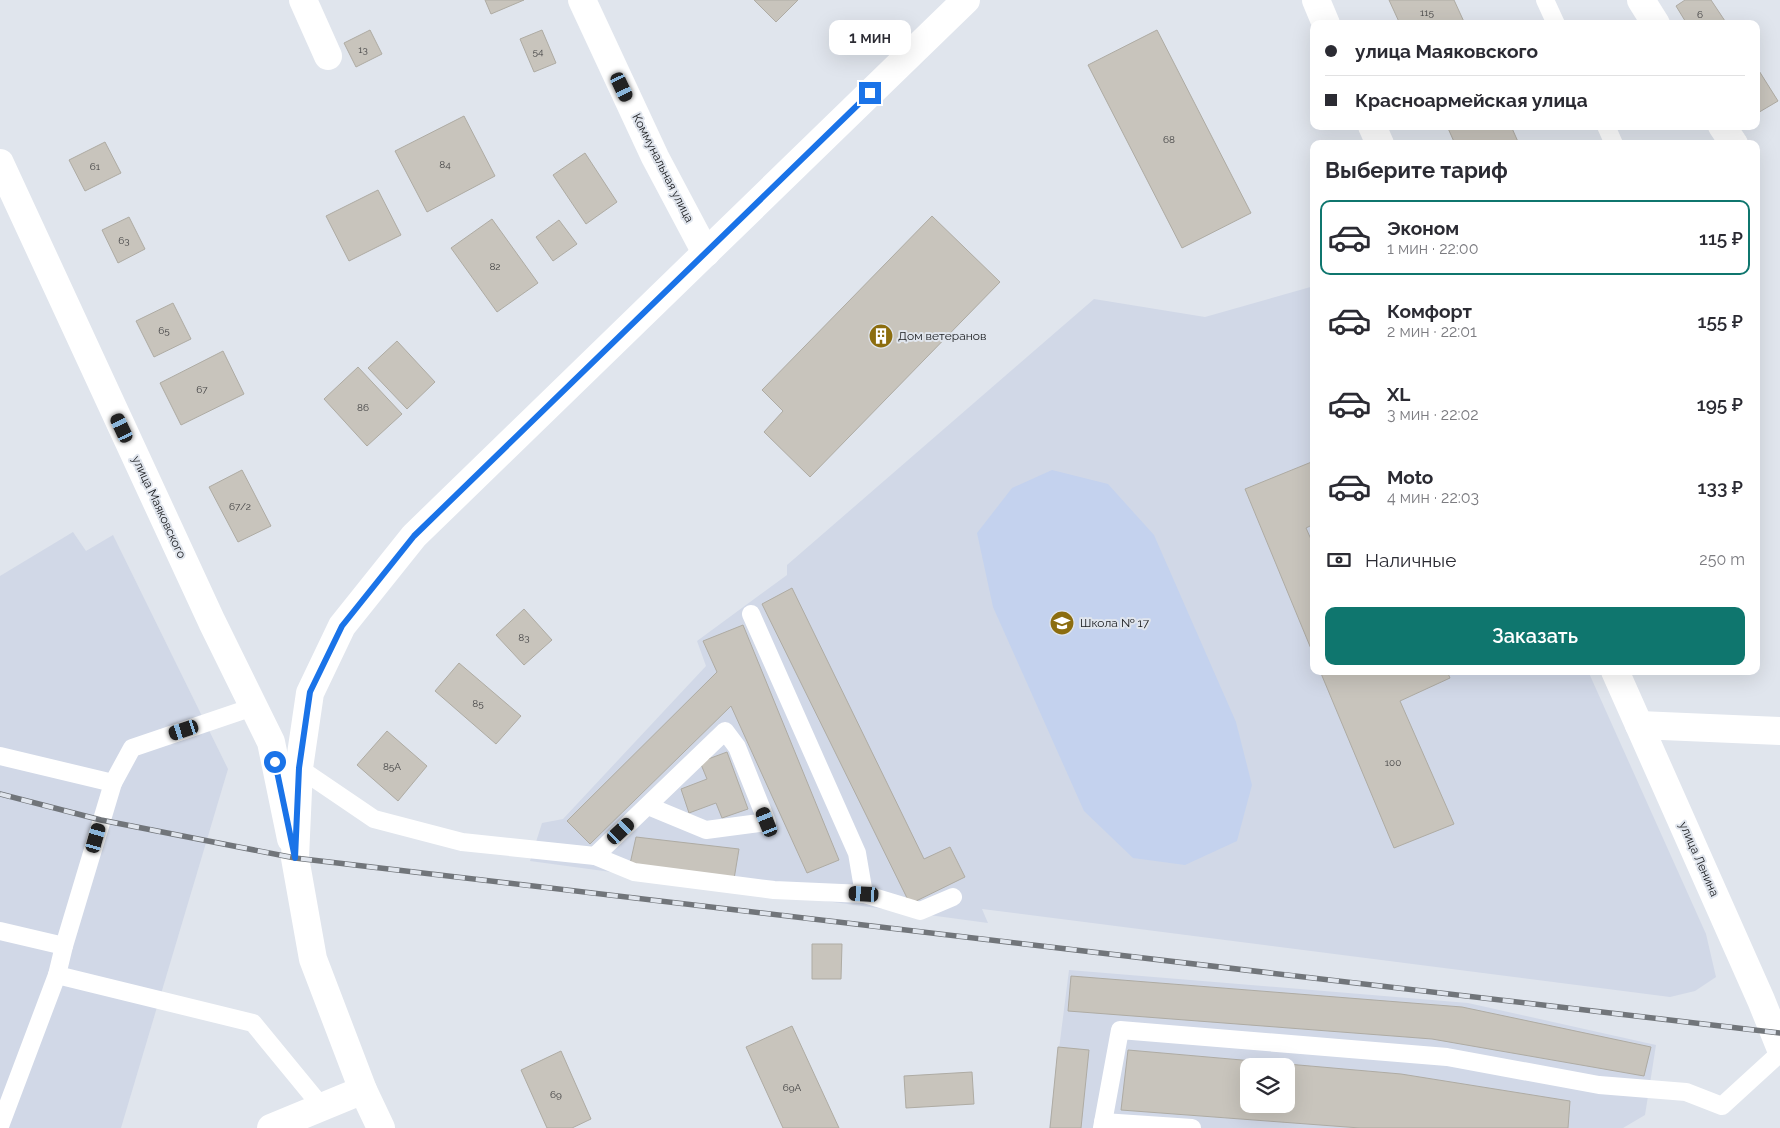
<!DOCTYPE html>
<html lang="ru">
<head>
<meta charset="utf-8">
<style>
	:root { --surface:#fff; --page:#f7f7f7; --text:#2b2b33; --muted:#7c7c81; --line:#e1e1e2; --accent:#0f766e }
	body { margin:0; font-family:Raleway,sans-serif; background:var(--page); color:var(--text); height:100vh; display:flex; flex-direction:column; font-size:19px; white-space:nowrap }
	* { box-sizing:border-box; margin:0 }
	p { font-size:16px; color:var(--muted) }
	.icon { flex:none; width:28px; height:28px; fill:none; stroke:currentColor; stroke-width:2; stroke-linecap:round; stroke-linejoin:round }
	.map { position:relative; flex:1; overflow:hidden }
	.side { position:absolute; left:1310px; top:140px; width:450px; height:535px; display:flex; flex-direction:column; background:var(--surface); border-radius:10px; box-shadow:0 5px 20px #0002 }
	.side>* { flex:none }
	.guide { position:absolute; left:1310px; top:20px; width:450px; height:110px; border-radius:10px; box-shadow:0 5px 20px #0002; display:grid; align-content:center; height:110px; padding:0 15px; background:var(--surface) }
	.tools { position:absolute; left:1240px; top:1058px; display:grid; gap:10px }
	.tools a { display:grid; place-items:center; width:55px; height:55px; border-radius:10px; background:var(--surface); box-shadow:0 5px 20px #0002; font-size:25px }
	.end { position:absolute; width:22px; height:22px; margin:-11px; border:6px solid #1a73e8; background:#fff; box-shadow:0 0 0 2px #fff }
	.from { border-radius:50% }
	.bubble { position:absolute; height:35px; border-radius:10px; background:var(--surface); box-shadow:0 5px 20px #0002; font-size:16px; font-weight:600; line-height:35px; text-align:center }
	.car { position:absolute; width:15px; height:30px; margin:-15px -8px; border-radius:6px; box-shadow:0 0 4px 1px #0007; background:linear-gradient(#222 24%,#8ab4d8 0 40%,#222 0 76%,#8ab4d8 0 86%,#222 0) }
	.guide b { display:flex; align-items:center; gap:18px; height:48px; font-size:19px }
	.guide b+b { border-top:1px solid var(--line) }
	.guide i { width:12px; height:12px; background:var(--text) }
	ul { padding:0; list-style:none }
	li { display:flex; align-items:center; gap:15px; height:75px; margin:0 10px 8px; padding:0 5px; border:2px solid transparent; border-radius:10px }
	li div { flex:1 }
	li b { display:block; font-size:19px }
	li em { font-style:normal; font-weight:600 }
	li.active { border-color:var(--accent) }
	li>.icon { width:45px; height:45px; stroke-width:1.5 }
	h2 { padding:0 15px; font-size:22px; line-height:60px }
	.pay { display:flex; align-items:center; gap:12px; height:55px; padding:0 15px; font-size:19px }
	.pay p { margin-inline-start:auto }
	.button { display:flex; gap:10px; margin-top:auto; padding:10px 15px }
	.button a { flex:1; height:58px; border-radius:10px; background:var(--accent); color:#fff; font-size:20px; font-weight:600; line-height:58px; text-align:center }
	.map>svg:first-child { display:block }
	.built { fill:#d1d8e7; fill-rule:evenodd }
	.green { fill:#c4d2ee }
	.building { fill:#c8c4bc; stroke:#aeaba3; fill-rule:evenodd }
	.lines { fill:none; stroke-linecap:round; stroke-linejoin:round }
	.lane { stroke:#fff; stroke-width:18 }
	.street { stroke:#fff; stroke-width:28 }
	.secondary { stroke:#fff; stroke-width:28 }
	.rail-casing { stroke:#71757a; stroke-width:5.5 }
	.rail { stroke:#e0e5ed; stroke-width:4; stroke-dasharray:11; stroke-linecap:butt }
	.route { stroke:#1a73e8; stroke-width:6 }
	.labels { text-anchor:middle; stroke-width:4; stroke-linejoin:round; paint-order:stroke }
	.number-label { font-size:10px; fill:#444445 }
	.street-label { font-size:12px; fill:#181a1d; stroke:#e0e5ed }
	.poi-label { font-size:12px; fill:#181a1d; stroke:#e0e5ed; text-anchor:start }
</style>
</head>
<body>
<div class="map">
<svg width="1780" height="1128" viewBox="0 0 1780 1128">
	<rect width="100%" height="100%" fill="#e0e5ed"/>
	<g class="built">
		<path d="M1314 286V671H1588L1706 934 1716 977 1695 991 1670 997 982 909 988 923 530 861 542 823 563 819 706 666 697 641 787 575V565L1094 299 1205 317Z"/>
		<path d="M73 532 86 551 113 535 228 769 121 1128H0V576Z"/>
		<path d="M1069 970 1468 1003 1656 1045 1645 1115 1623 1128H1049ZM1249 1066H1286V1104H1249Z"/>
	</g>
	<path class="green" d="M1052 470 1108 484 1154 535 1236 722 1252 785 1237 841 1185 865 1133 858 1084 811 993 607 977 533 1012 488Z"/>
	<g class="building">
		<path d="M485 0H524L491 14Z"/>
		<path d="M754 0H798L776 22Z"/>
		<path d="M1389 0H1454L1465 24H1400Z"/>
		<path d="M1685 0H1711L1725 21 1721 24H1687L1676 6Z"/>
		<path d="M370 30 382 54 356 67 344 43Z"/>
		<path d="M542 30 556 63 534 72 520 39Z"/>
		<path d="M1157 30 1251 213 1182 248 1088 65Z"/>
		<path d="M1756 66 1778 101 1756 114Z"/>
		<path d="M464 116 495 176 427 212 395 151Z"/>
		<path d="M1447 126H1511L1519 144H1455Z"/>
		<path d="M105 142 121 173 85 191 69 160Z"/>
		<path d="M585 153 617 202 586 224 553 175Z"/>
		<path d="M378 190 401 235 349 261 326 216Z"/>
		<path d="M932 216 1000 282 810 477 764 432 783 411 762 390Z"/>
		<path d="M129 217 145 249 118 263 102 230Z"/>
		<path d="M492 219 538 283 497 312 451 248Z"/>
		<path d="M559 220 577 244 553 261 536 237Z"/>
		<path d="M173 303 191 339 154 357 136 321Z"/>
		<path d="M397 341 435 382 407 409 368 368Z"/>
		<path d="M223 351 244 394 181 425 160 383Z"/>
		<path d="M358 367 402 414 367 446 324 399Z"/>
		<path d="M1314 461V524L1306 528 1314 546V656L1245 489Z"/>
		<path d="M242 470 271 526 238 542 209 487Z"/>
		<path d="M792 588 924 859 950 847 965 877 910 904 762 604Z"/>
		<path d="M524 609 552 640 524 665 496 635Z"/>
		<path d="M743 625 839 860 807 873 731 706 590 844 567 821 717 672 703 641Z"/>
		<path d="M459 663 521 716 496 744 435 691Z"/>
		<path d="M1320 671H1447L1450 678 1400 701 1454 824 1394 848Z"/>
		<path d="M387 731 427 766 398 801 357 765Z"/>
		<path d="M727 752 748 809 722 818 716 803 689 813 681 789 707 779 700 762Z"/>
		<path d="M636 837 739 849 734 879 630 864Z"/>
		<path d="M812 944H842L841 979H812Z"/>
		<path d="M1071 976 1462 1007 1651 1047 1644 1076 1432 1039 1068 1011Z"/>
		<path d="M792 1026 839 1128H783L746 1047Z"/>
		<path d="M1058 1047 1089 1050 1081 1128H1050Z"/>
		<path d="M1128 1050 1401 1074 1570 1101 1568 1128H1360L1121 1110ZM1249 1066H1286V1104H1249Z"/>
		<path d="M561 1051 591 1119 572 1128H547L521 1070Z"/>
		<path d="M972 1072 974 1104 906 1108 904 1076Z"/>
	</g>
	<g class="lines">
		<g class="lane">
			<path d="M1545 0 1556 24"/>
			<path d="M1606 126 1614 144"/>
			<path d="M751 614 857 853 864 894"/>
			<path d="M0 756 113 783 132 748 253 707"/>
			<path d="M299 768 374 819 462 842 595 856 725 731 737 747 767 822 706 830 648 806"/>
			<path d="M595 856 634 872 774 890 864 894 920 911 953 897"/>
			<path d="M0 931 64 946 57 975 0 1126"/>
			<path d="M64 946 113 783"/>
			<path d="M57 975 253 1023 322 1107"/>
			<path d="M1103 1122 1192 1128"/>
			<path d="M1102 1128 1120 1030 1447 1057 1599 1085 1686 1092 1722 1106 1780 1053"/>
		</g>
		<g class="street">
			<path d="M303 0 328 56"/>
			<path d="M582 0 655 157 706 253"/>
			<path d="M1316 0 1326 24"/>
			<path d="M1641 0 1656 24"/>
			<path d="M1372 126 1380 144"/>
			<path d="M1722 126 1734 144"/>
			<path d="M0 163 212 622 271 742 291 839"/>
			<path d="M1615 671 1761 1000 1780 1047"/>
			<path d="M1639 725 1780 731"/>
			<path d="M271 1128 363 1090"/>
		</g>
		<path class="secondary" d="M381 1128 363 1090 313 959 295 858 299 768 310 693 342 626 414 536 966 0"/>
		<defs>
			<path id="rail" d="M0 794 101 820 295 858 1780 1033"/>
		</defs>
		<use href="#rail" class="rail-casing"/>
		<use href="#rail" class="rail"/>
	</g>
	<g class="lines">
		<path class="route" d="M275 762 295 858 299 768 310 692 342 626 414 536 870 93"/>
	</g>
	<defs>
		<symbol id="building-disc" viewBox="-11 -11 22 22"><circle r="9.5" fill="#8c6d0f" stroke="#e0e5ed"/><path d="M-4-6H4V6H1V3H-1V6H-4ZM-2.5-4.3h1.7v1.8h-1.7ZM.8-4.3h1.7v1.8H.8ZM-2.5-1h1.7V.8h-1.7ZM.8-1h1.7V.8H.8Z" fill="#fff"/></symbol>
		<symbol id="school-disc" viewBox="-11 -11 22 22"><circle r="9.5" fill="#8c6d0f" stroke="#e0e5ed"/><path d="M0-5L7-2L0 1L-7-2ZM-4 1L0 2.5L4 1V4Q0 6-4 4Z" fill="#fff"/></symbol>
	</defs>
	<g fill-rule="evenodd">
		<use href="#building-disc" x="867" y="322" width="28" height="28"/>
		<use href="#school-disc" x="1048" y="609" width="28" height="28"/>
	</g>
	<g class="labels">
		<g class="number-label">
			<text x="1427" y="16">115</text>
			<text x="1700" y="18">6</text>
			<text x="363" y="53">13</text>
			<text x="538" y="55">54</text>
			<text x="1169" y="143">68</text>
			<text x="445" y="168">84</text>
			<text x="95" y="170">61</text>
			<text x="124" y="244">63</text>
			<text x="495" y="270">82</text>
			<text x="164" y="334">65</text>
			<text x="202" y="393">67</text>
			<text x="363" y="411">86</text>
			<text x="240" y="510">67/2</text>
			<text x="524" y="641">83</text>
			<text x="478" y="707">85</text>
			<text x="1393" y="766">100</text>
			<text x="392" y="770">85А</text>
			<text x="792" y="1091">69А</text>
			<text x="556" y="1098">69</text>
		</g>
		<g class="street-label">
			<text transform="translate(663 168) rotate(63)" y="4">Коммунальная улица</text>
			<text transform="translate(159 507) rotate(65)" y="4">улица Маяковского</text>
			<text transform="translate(1699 859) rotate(66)" y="4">улица Ленина</text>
		</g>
		<g class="poi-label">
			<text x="898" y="340">Дом ветеранов</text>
			<text x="1080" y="627">Школа № 17</text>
		</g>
	</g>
</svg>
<div class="tools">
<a><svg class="icon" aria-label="layers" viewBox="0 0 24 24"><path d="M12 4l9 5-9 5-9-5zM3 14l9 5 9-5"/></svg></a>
</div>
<i class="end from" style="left:275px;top:762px"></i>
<i class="end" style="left:870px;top:93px"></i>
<div class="bubble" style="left:829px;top:20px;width:82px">1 мин</div>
<i class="car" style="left:622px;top:87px;rotate:155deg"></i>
<i class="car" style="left:122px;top:428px;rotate:335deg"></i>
<i class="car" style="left:184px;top:730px;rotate:252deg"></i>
<i class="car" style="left:767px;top:822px;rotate:338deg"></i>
<i class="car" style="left:621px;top:831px;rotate:47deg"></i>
<i class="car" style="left:96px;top:838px;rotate:16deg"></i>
<i class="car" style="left:864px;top:894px;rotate:273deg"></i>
<div class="guide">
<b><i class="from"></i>улица Маяковского</b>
<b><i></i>Красноармейская улица</b>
</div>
<section class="side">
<h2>Выберите тариф</h2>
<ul>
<li class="active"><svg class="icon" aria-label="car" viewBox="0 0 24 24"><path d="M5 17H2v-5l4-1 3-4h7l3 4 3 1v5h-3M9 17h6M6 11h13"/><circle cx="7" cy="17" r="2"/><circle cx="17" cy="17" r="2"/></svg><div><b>Эконом</b><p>1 мин · 22:00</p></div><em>115 ₽</em></li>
<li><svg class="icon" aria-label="car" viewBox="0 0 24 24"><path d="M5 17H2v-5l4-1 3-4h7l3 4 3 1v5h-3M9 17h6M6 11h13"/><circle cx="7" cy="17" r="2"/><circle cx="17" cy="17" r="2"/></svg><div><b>Комфорт</b><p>2 мин · 22:01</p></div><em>155 ₽</em></li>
<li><svg class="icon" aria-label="car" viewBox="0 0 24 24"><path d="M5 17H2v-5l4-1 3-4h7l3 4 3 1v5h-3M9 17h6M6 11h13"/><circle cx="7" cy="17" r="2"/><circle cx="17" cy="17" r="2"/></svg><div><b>XL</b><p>3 мин · 22:02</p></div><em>195 ₽</em></li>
<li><svg class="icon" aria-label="car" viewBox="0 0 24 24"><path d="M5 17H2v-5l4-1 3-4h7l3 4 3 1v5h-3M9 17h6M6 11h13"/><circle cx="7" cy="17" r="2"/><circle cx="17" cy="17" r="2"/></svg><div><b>Moto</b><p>4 мин · 22:03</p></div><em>133 ₽</em></li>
</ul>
<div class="pay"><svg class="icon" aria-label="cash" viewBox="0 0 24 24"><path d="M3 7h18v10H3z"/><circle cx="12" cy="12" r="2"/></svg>Наличные<p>250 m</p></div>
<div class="button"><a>Заказать</a></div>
</section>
</div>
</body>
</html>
